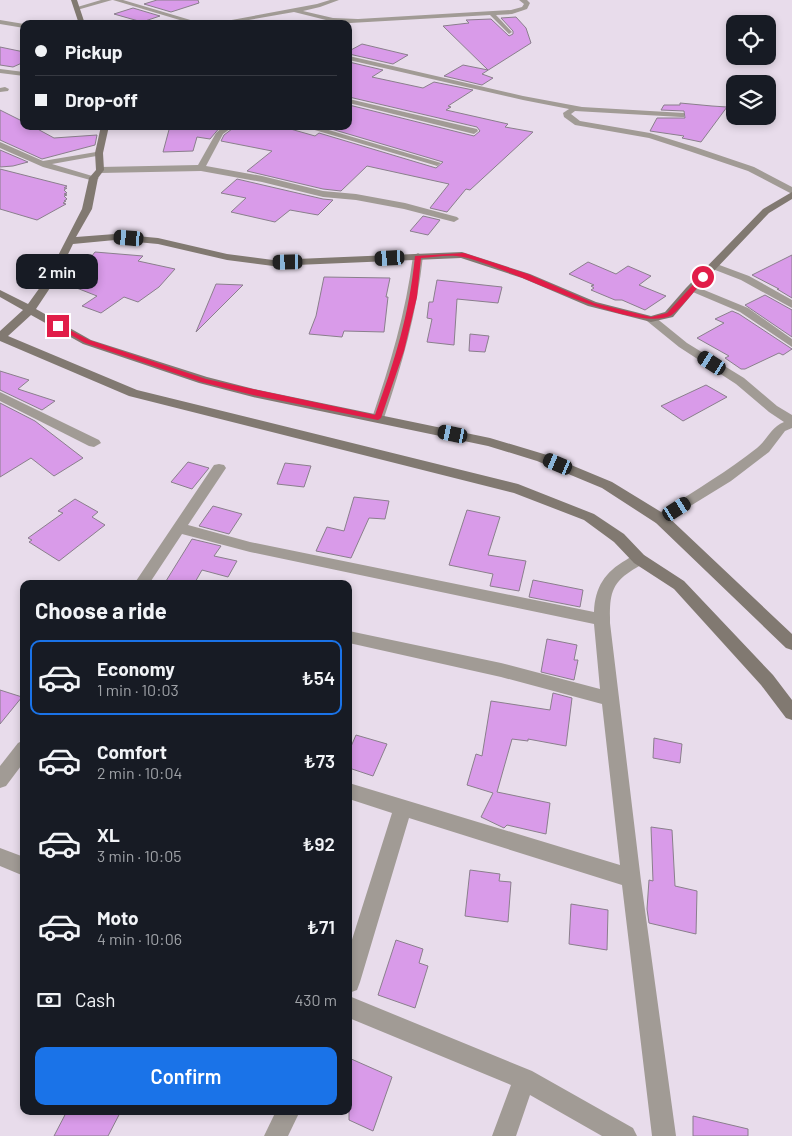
<!DOCTYPE html>
<html lang="en">
<head>
<meta charset="utf-8">
<style>
	:root { --surface:#171b24; --page:#242831; --text:#f1f3f6; --muted:#9ea1a6; --line:#363941; --accent:#1a73e8 }
	body { margin:0; font-family:Barlow,sans-serif; background:var(--page); color:var(--text); height:100vh; display:flex; flex-direction:column; font-size:19px; white-space:nowrap }
	* { box-sizing:border-box; margin:0 }
	p { font-size:16px; color:var(--muted) }
	.icon { flex:none; width:28px; height:28px; fill:none; stroke:currentColor; stroke-width:2; stroke-linecap:round; stroke-linejoin:round }
	.map { position:relative; flex:1; overflow:hidden }
	.sheet { position:absolute; left:20px; top:580px; width:332px; height:535px; display:flex; flex-direction:column; background:var(--surface); border-radius:10px; box-shadow:0 2px 8px #0003 }
	.sheet>* { flex:none }
	.top-card { position:absolute; left:20px; top:20px; width:332px; height:110px; border-radius:10px; box-shadow:0 2px 8px #0003; display:grid; align-content:center; height:110px; padding:0 15px; background:var(--surface) }
	.fabs { position:absolute; left:726px; top:15px; display:grid; gap:10px }
	.fabs a { display:grid; place-items:center; width:50px; height:50px; border-radius:10px; background:var(--surface); box-shadow:0 2px 8px #0003; font-size:25px }
	.end { position:absolute; width:22px; height:22px; margin:-11px; border:6px solid #e11d48; background:#fff; box-shadow:0 0 0 2px #fff }
	.from { border-radius:50% }
	.bubble { position:absolute; height:35px; border-radius:10px; background:var(--surface); box-shadow:0 2px 8px #0003; font-size:16px; font-weight:600; line-height:35px; text-align:center }
	.car { position:absolute; width:15px; height:30px; margin:-15px -8px; border-radius:6px; box-shadow:0 0 4px 1px #0007; background:linear-gradient(#222 24%,#8ab4d8 0 40%,#222 0 76%,#8ab4d8 0 86%,#222 0) }
	.top-card b { display:flex; align-items:center; gap:18px; height:48px; font-size:19px }
	.top-card b+b { border-top:1px solid var(--line) }
	.top-card i { width:12px; height:12px; background:var(--text) }
	ul { padding:0; list-style:none }
	li { display:flex; align-items:center; gap:15px; height:75px; margin:0 10px 8px; padding:0 5px; border:2px solid transparent; border-radius:10px }
	li div { flex:1 }
	li b { display:block; font-size:19px }
	li em { font-style:normal; font-weight:600 }
	li.on { border-color:var(--accent) }
	li>.icon { width:45px; height:45px; stroke-width:1.5 }
	h2 { padding:0 15px; font-size:22px; line-height:60px }
	.pay { display:flex; align-items:center; gap:12px; height:55px; padding:0 15px; font-size:19px }
	.pay p { margin-inline-start:auto }
	.primary-button { display:flex; gap:10px; margin-top:auto; padding:10px 15px }
	.primary-button a { flex:1; height:58px; border-radius:10px; background:var(--accent); color:#fff; font-size:20px; font-weight:600; line-height:58px; text-align:center }
	.map>svg:first-child { display:block }
	.building { fill:#d99be9; stroke:#8a7f8c }
	.lines { fill:none; stroke-linecap:round; stroke-linejoin:round }
	.street { fill:#a19b95; fill-rule:evenodd }
	.secondary { fill:#817971; fill-rule:evenodd }
	.route { fill:#e11d48 }
</style>
</head>
<body>
<div class="map">
<svg width="792" height="1136" viewBox="0 0 792 1136">
	<rect width="100%" height="100%" fill="#e8dceb"/>
	<g class="building">
		<path d="M157 0H198L199 3 171 12 144 4Z"/>
		<path d="M133 8 160 16 142 22 114 14Z"/>
		<path d="M516 17 526 28 531 43 482 74 493 78 482 85 444 76 463 65 488 70 443 26 469 23 466 20 491 19 509 36 513 34V31L501 18Z"/>
		<path d="M362 44 408 55 393 64 349 54V51Z"/>
		<path d="M0 47 24 52V62L13 67 0 65Z"/>
		<path d="M349 62 383 70 372 77 423 88 434 82 473 90 448 106 451 107 446 110 508 124 505 127 533 132 470 190 466 189 447 212 430 208 449 184 367 166 341 191 323 189 247 171 272 151 221 141 224 135 236 126H280L315 136 319 133 436 168 443 162 328 128 349 126V105L474 136 480 131 477 127 349 97Z"/>
		<path d="M680 103 712 106 727 107 701 142 682 138 684 136 650 131 657 118H685L684 111 661 110 664 105H680Z"/>
		<path d="M0 110 24 122V126H32L54 138 97 135 95 145 42 159 0 140Z"/>
		<path d="M170 126H221L210 139 197 137 193 151 163 152Z"/>
		<path d="M0 150 28 162 13 166 0 167Z"/>
		<path d="M0 169 67 186 64 188H67L64 190 67 193 64 194 67 195 64 196 67 199 64 201H66L63 203 66 204 37 220 0 209Z"/>
		<path d="M237 179 323 199 333 200 318 215 290 210 275 222 231 212 246 198 221 193Z"/>
		<path d="M423 216 440 220 428 235 410 231Z"/>
		<path d="M95 252 143 256 138 261 175 269 159 287 138 302 124 297 101 313 82 306 97 296 69 285Z"/>
		<path d="M792 255V298L777 289H779L752 275Z"/>
		<path d="M588 262 616 274 628 266 651 276 639 285 666 296 645 310 622 300H615L591 290 594 288 591 286 594 285 569 274Z"/>
		<path d="M324 277 390 278 386 297H388L384 332 344 331 342 337 309 334 316 316Z"/>
		<path d="M437 280 502 287 498 303 457 299 454 345 427 342 432 319 427 318 429 302H433Z"/>
		<path d="M216 284 243 285 196 332Z"/>
		<path d="M765 295 792 310V337L745 305Z"/>
		<path d="M732 311 739 314 792 349 783 355 779 353 745 369H741L725 358 729 356 697 338 724 323 715 319Z"/>
		<path d="M470 334 489 336 485 352 469 351Z"/>
		<path d="M0 371 29 380 18 389 55 401 42 410 0 390Z"/>
		<path d="M706 385 727 397 683 421 661 406Z"/>
		<path d="M0 403 35 421 83 458 54 476 31 458 0 477Z"/>
		<path d="M188 462 209 468 192 489 171 482Z"/>
		<path d="M285 463 311 466 304 487 277 484Z"/>
		<path d="M354 497 389 501 385 519 369 518 351 558 316 551 327 527 344 531Z"/>
		<path d="M75 499 98 512 92 517 105 525 59 561 29 542 32 540 28 538 63 513 58 511Z"/>
		<path d="M213 506 242 514 229 534 199 526Z"/>
		<path d="M467 510 500 517 488 555 526 561 519 591 490 586 493 574 449 565Z"/>
		<path d="M192 539 221 546 214 556 237 561 228 577 202 570 194 584H179L166 581Z"/>
		<path d="M533 580 583 590 580 607 529 597Z"/>
		<path d="M547 639 577 645 574 660H578L574 680 541 672Z"/>
		<path d="M0 690 22 697 0 724Z"/>
		<path d="M553 693 572 698 566 746 528 739V741L512 739 497 792 550 803 546 834 507 825 504 828 481 817 493 793 467 785 476 754 482 756 491 701 550 710Z"/>
		<path d="M356 735 387 744 373 776 349 768V751Z"/>
		<path d="M654 738 682 744 680 763 653 758Z"/>
		<path d="M651 827 672 830 675 886 697 891 696 934 649 923 647 909 649 880 653 881Z"/>
		<path d="M470 870 500 874 499 881 511 882 508 922 465 916Z"/>
		<path d="M571 904 608 910 607 950 569 944Z"/>
		<path d="M396 940 423 949 419 963 428 966 415 1008 378 995Z"/>
		<path d="M349 1058 392 1077 373 1131 349 1120Z"/>
		<path d="M67 1111H121L108 1136H54Z"/>
		<path d="M693 1116 748 1129V1136H693Z"/>
	</g>
	<g class="lines">
		<g class="street">
			<path d="M101 0H112L77 10 74 8Z"/>
			<path d="M113 0H123L204 24H193Z"/>
			<path d="M330 0H339L320 7 303 11 333 18 358 19 511 10 522 7 524 4 519 0H527L530 3 527 9 512 14 496 15 512 32 509 34 490 15 350 23 326 20 294 12 226 24H210L317 4Z"/>
			<path d="M0 20 24 24V28L0 24Z"/>
			<path d="M349 56 523 96 582 107 684 113V117H681L575 111 571 114 580 121 650 133 695 147 754 167 792 187V194L748 171 689 151 649 138 575 125 564 117 563 113 569 109 523 100 349 60Z"/>
			<path d="M0 69 24 72V76L0 73Z"/>
			<path d="M5 87 9 89 8 91 0 92V88Z"/>
			<path d="M349 99 477 129 478 131 474 134 349 103Z"/>
			<path d="M224 126H234L223 134 206 166 262 176 323 191 356 194 405 203 457 217 459 219 454 222 404 209 356 200 323 197 262 182 201 171 100 173 96 170 100 167 198 165 216 133Z"/>
			<path d="M301 126H315L441 163 437 166 434 165Z"/>
			<path d="M0 142 43 161 102 151V155L52 164 99 178 94 181 43 167 0 148Z"/>
			<path d="M418 253 423 256C417 312 402 365 384 418L378 422 372 418C390 365 406 312 413 256Z"/>
			<path d="M714 263 749 276 792 300V308L741 280 710 268 709 266Z"/>
			<path d="M692 285 748 308 792 339V347L740 312 688 290 687 288Z"/>
			<path d="M651 316 655 317 687 343 744 378 777 406 792 415V428L785 431 769 452 731 481 661 524 656 523 654 519 656 515C690 494 725 473 757 448 767 440 771 427 784 422L769 412 736 384 679 347 647 321 645 319 647 317Z"/>
			<path d="M0 392 99 440 101 443 94 447 89 446 0 401Z"/>
			<path d="M219 464 224 465 226 468 188 525 250 542 594 612C595 587 605 572 626 560 632 556 637 553 644 555L646 559C643 565 637 567 631 571 609 585 610 599 610 623L641 881 676 1136H652L622 885 409 818 360 982 357 990 349 993V949L392 813 349 799V783L620 865 602 704 501 677 349 643V631L501 663 600 689 594 624 250 552 182 534 149 584H134L214 465Z"/>
			<path d="M24 740V762L6 786 0 788V766L18 743Z"/>
			<path d="M0 848 24 857V876L0 866Z"/>
			<path d="M349 996 532 1071 633 1128 637 1136H602L530 1095 516 1136H492L511 1085 349 1018Z"/>
			<path d="M276 1111H300L288 1136H264Z"/>
		</g>
		<g class="secondary">
			<path d="M71 0H77L85 24H79Z"/>
			<path d="M101 126H109L103 153 104 170 98 178 92 209 76 237 115 234 158 238 227 254 273 260 462 252 530 274 596 302 651 316 665 312 686 288 763 209 792 192V199L769 213 694 292 673 317 651 322 588 306 522 278 461 258 273 266 227 260 158 244 115 240 73 244 56 279 36 309 91 340 207 377 254 389 490 438 547 455 612 482 666 515 792 634V650L786 648 656 523 602 488 537 461 488 446 253 397 199 383 83 344 31 315 8 336 137 390 518 484 594 514 624 534 644 555 684 581 773 675 792 700V720L786 718 761 685 674 589 634 563 614 542 584 520 514 493 129 396 0 341V331L23 310 0 297V290L28 304 46 279 82 209 89 178 96 170 95 153Z"/>
		</g>
	</g>
	<path class="route" d="M464 253 528 274 594 303 651 317 667 313 701 276 706 277C700 285 677 313 670 316 630 333 510 267 463 257 450 254 434 257 421 258L417 297 404 351 381 418 378 420 253 395 201 382 85 343 55 326 60 325 89 340 206 379 375 415C395 360 409 316 415 256Z"/>
</svg>
<div class="fabs">
<a><svg class="icon" aria-label="locate" viewBox="0 0 24 24"><circle cx="12" cy="12" r="6"/><path d="M12 2v4M12 18v4M2 12h4M18 12h4"/></svg></a>
<a><svg class="icon" aria-label="layers" viewBox="0 0 24 24"><path d="M12 4l9 5-9 5-9-5zM3 14l9 5 9-5"/></svg></a>
</div>
<i class="end from" style="left:703px;top:277px"></i>
<i class="end" style="left:58px;top:326px"></i>
<div class="bubble" style="left:16px;top:254px;width:82px">2 min</div>
<i class="car" style="left:129px;top:238px;rotate:275deg"></i>
<i class="car" style="left:390px;top:258px;rotate:267deg"></i>
<i class="car" style="left:288px;top:262px;rotate:269deg"></i>
<i class="car" style="left:712px;top:363px;rotate:303deg"></i>
<i class="car" style="left:453px;top:434px;rotate:282deg"></i>
<i class="car" style="left:558px;top:464px;rotate:293deg"></i>
<i class="car" style="left:677px;top:509px;rotate:58deg"></i>
<div class="top-card">
<b><i class="from"></i>Pickup</b>
<b><i></i>Drop-off</b>
</div>
<section class="sheet">
<h2>Choose a ride</h2>
<ul>
<li class="on"><svg class="icon" aria-label="car" viewBox="0 0 24 24"><path d="M5 17H2v-5l4-1 3-4h7l3 4 3 1v5h-3M9 17h6M6 11h13"/><circle cx="7" cy="17" r="2"/><circle cx="17" cy="17" r="2"/></svg><div><b>Economy</b><p>1 min · 10:03</p></div><em>₺54</em></li>
<li><svg class="icon" aria-label="car" viewBox="0 0 24 24"><path d="M5 17H2v-5l4-1 3-4h7l3 4 3 1v5h-3M9 17h6M6 11h13"/><circle cx="7" cy="17" r="2"/><circle cx="17" cy="17" r="2"/></svg><div><b>Comfort</b><p>2 min · 10:04</p></div><em>₺73</em></li>
<li><svg class="icon" aria-label="car" viewBox="0 0 24 24"><path d="M5 17H2v-5l4-1 3-4h7l3 4 3 1v5h-3M9 17h6M6 11h13"/><circle cx="7" cy="17" r="2"/><circle cx="17" cy="17" r="2"/></svg><div><b>XL</b><p>3 min · 10:05</p></div><em>₺92</em></li>
<li><svg class="icon" aria-label="car" viewBox="0 0 24 24"><path d="M5 17H2v-5l4-1 3-4h7l3 4 3 1v5h-3M9 17h6M6 11h13"/><circle cx="7" cy="17" r="2"/><circle cx="17" cy="17" r="2"/></svg><div><b>Moto</b><p>4 min · 10:06</p></div><em>₺71</em></li>
</ul>
<div class="pay"><svg class="icon" aria-label="cash" viewBox="0 0 24 24"><path d="M3 7h18v10H3z"/><circle cx="12" cy="12" r="2"/></svg>Cash<p>430 m</p></div>
<div class="primary-button"><a>Confirm</a></div>
</section>
</div>
</body>
</html>
